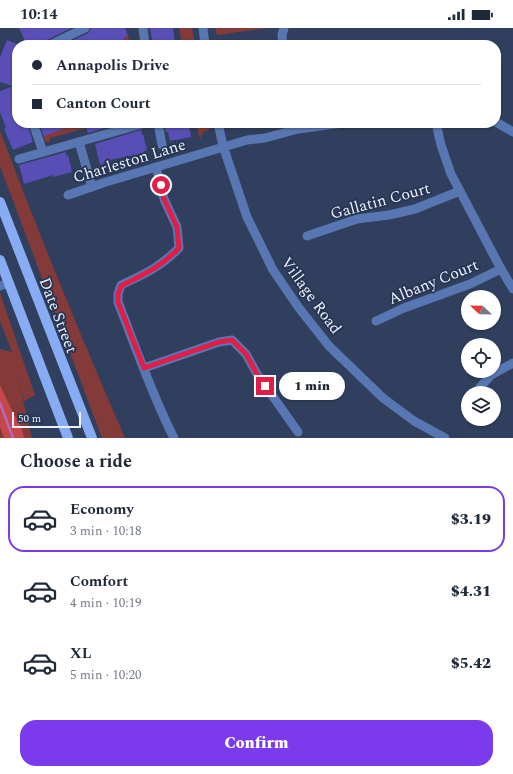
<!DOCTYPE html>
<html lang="en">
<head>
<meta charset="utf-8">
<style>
	:root { --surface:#fff; --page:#f6f6f7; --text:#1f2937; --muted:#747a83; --line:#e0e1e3; --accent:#7c3aed }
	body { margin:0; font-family:Spectral,serif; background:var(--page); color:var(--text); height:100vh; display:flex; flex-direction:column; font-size:15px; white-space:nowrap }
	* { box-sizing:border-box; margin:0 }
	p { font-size:13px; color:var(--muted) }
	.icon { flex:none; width:22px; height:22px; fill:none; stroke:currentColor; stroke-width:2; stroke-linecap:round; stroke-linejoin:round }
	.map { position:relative; height:410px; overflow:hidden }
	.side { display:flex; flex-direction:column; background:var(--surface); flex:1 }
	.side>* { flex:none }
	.banner { position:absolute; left:12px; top:12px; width:489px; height:88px; border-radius:16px; box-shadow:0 1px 3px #0004; display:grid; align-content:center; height:88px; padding:0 20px; background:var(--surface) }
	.needle { width:26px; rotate:292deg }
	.controls { position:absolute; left:461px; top:262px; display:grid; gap:8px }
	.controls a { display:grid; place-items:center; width:40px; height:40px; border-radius:50%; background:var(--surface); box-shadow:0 1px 3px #0004; font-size:20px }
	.scale { position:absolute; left:12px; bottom:10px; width:69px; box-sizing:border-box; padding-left:4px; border:2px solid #ebf1fd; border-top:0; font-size:11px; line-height:14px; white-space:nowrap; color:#ebf1fd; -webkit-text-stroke:3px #263553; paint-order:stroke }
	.end { position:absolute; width:18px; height:18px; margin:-9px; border:5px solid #e11d48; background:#fff; box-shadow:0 0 0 2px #fff }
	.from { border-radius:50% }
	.bubble { position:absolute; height:28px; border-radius:14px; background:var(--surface); box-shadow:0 1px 3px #0004; font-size:13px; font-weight:800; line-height:28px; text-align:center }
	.banner b { display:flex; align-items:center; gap:14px; height:38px; font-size:15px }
	.banner b+b { border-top:1px solid var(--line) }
	.banner i { width:10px; height:10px; background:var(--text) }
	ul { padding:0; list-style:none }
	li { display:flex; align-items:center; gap:12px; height:66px; margin:0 8px 6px; padding:0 12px; border:2px solid transparent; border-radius:16px }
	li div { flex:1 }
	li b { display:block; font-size:15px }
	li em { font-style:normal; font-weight:800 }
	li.active { border-color:var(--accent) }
	li>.icon { width:36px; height:36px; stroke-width:1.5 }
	h2 { padding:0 20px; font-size:18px; line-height:48px }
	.cta { display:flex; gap:8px; margin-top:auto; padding:8px 20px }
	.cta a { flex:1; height:46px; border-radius:16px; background:var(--accent); color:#fff; font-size:16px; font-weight:800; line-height:46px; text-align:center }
	.status { display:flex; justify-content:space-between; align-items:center; height:28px; padding:0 20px; background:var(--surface); direction:ltr }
	.status svg { height:11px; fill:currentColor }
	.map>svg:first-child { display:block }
	.green { fill:#833a39 }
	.forest { fill:#c4484a }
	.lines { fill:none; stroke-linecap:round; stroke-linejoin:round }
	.stream { stroke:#b866c2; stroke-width:2.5 }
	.building { fill:#584eb6 }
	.minor { stroke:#5876b1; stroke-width:9 }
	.major { stroke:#87acf3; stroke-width:10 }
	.route { stroke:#e11d48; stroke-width:5 }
	.labels { text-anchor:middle; stroke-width:3.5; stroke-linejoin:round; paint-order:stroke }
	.street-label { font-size:16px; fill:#ebf1fd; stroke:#263553 }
</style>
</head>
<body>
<div class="status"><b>10:14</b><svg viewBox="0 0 49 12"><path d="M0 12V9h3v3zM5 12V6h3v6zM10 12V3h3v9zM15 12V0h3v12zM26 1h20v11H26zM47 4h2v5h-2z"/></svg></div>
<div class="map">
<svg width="513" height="410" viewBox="0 0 513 410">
	<rect width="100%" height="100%" fill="#303f5e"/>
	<g class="green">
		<path d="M179 0H192L195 17H182Z"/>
		<path d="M215 0H268L217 7Z"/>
		<path d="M128 8 130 17H112L125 12 124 9Z"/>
		<path d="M66 95H85L86 100 50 110 49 115 45 113 43 107Z"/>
		<path d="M196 95H208L209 102 203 104 200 111Z"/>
		<path d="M0 103C39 206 81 309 125 410H102L0 138Z"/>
		<path d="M0 265 35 367 24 373 18 350 32 410H0V321L12 324 0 293Z"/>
	</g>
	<path class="forest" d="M0 357 13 385 21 398 24 410H4L0 399Z"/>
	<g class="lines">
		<path class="stream" d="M0 375 13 410"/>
	</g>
	<g class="building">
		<path d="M19 0H71L47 12 44 17H27Z"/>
		<path d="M91 0H125L128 8 124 9 125 11 113 17H64L88 5Z"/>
		<path d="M150 0H173L175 17H153Z"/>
		<path d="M7 12 20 17H17V47L12 58 0 54V29Z"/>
		<path d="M14 58 17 67V95H27L33 114 13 122 4 101 6 100 0 84V63Z"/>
		<path d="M39 95H76V96L44 108Z"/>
		<path d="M85 95H123L88 105Z"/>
		<path d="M164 95H187V98H189L191 109 170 113 168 104H166Z"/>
		<path d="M141 102 142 107 143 106 147 122 144 123V125L110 132 111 133 100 137 95 116Z"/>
		<path d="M66 124V128L68 127 72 144 53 149V147L24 156 19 137Z"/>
	</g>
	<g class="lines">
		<g class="minor">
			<path d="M143 0 145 17"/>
			<path d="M203 0 205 17"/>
			<path d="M50 17 85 0"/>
			<path d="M283 17 282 7 284 0"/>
			<path d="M496 28H497"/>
			<path d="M496 94 513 104"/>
			<path d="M33 95 43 124"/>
			<path d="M158 95 162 117"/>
			<path d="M218 95 223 118 247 189 273 242 299 280 329 318 383 370 414 393 445 410"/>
			<path d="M436 95 441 117 451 146 501 241 513 261"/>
			<path d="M79 114 92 159"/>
			<path d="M19 131 145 95"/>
			<path d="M156 139 164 171 177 199 179 220C160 239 145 246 121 257L118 266V274C136 320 152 367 174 410"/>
			<path d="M68 167 106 154 247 112 265 110 298 101 343 95"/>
			<path d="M307 208 357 191 389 187 415 181 460 163"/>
			<path d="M0 258 9 255"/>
			<path d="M376 293 404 280 470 256 501 241"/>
			<path d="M144 340 219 314 232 312 246 326 257 346 298 404"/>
			<path d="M475 365 491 347 513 335"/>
			<path d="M467 374 468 373"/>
		</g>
		<g class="major">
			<path d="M0 174 92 410"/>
			<path d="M0 232 68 410"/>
		</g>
	</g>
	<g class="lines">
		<path class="route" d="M161 157 164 171 177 199 179 220C161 239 144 246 121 258L118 266V274L144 340 219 314 232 312 246 326 257 346 265 358"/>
	</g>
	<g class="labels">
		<g class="street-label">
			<text transform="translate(129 132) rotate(-17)" y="6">Charleston Lane</text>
			<text transform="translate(380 172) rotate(-15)" y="6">Gallatin Court</text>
			<text transform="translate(433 253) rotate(-22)" y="6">Albany Court</text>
			<text transform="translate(312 267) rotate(54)" y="6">Village Road</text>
			<text transform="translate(59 287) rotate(69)" y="6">Date Street</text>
		</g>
	</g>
</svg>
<div class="controls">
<a><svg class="needle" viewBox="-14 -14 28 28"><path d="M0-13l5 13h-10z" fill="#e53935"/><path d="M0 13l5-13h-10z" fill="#747a83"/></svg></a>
<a><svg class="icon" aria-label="locate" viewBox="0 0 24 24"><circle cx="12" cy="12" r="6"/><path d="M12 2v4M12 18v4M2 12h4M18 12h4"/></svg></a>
<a><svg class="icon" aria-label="layers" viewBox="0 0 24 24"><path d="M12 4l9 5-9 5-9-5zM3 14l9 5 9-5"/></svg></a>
</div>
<div class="scale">50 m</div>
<i class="end from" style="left:161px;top:157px"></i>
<i class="end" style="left:265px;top:358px"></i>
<div class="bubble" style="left:279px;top:344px;width:66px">1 min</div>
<div class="banner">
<b><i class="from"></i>Annapolis Drive</b>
<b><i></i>Canton Court</b>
</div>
</div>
<section class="side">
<h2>Choose a ride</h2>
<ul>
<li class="active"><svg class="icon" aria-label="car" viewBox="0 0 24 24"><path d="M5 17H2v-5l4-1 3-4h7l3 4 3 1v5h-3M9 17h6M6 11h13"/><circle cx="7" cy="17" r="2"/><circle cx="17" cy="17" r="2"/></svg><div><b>Economy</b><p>3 min · 10:18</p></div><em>$3.19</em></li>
<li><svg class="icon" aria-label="car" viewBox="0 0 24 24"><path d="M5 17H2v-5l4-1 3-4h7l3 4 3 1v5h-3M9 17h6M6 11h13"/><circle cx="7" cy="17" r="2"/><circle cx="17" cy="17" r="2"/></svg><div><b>Comfort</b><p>4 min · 10:19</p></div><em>$4.31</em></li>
<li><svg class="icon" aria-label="car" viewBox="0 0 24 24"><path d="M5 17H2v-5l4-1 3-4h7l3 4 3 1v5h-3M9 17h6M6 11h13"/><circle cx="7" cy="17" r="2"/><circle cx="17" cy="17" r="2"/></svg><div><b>XL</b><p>5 min · 10:20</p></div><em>$5.42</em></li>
</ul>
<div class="cta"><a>Confirm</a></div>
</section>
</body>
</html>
